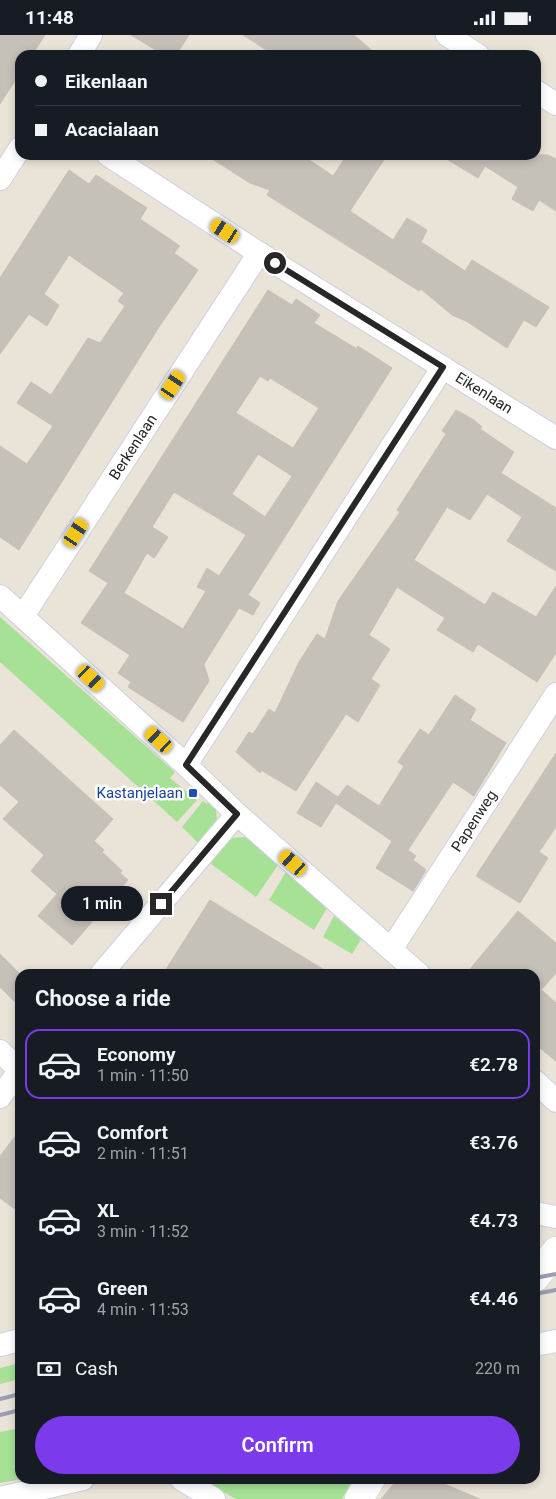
<!DOCTYPE html>
<html lang="en">
<head>
<meta charset="utf-8">
<style>
	:root { --surface:#171b24; --page:#20242c; --text:#f1f3f6; --muted:#9ea1a6; --line:#363941; --accent:#7c3aed }
	body { margin:0; font-family:Roboto,sans-serif; background:var(--page); color:var(--text); height:100vh; display:flex; flex-direction:column; font-size:19px; white-space:nowrap }
	* { box-sizing:border-box; margin:0 }
	p { font-size:16px; color:var(--muted) }
	.icon { flex:none; width:28px; height:28px; fill:none; stroke:currentColor; stroke-width:2; stroke-linecap:round; stroke-linejoin:round }
	.map { position:relative; flex:1; overflow:hidden }
	.drawer { position:absolute; left:15px; top:934px; width:525px; height:515px; display:flex; flex-direction:column; background:var(--surface); border-radius:15px; box-shadow:0 2px 8px #0003 }
	.drawer>* { flex:none }
	.hud { position:absolute; left:15px; top:15px; width:526px; height:110px; border-radius:15px; box-shadow:0 2px 8px #0003; display:grid; align-content:center; height:110px; padding:0 20px; background:var(--surface) }
	.end { position:absolute; width:22px; height:22px; margin:-11px; border:6px solid #272727; background:#fff; box-shadow:0 0 0 2px #fff }
	.from { border-radius:50% }
	.bubble { position:absolute; height:35px; border-radius:18px; background:var(--surface); box-shadow:0 2px 8px #0003; font-size:16px; font-weight:600; line-height:35px; text-align:center }
	.car { position:absolute; width:15px; height:30px; margin:-15px -8px; border-radius:6px; box-shadow:0 0 4px 1px #0007; background:linear-gradient(#f5c518 24%,#345 0 40%,#f5c518 0 76%,#345 0 86%,#f5c518 0) }
	.hud b { display:flex; align-items:center; gap:18px; height:48px; font-size:19px }
	.hud b+b { border-top:1px solid var(--line) }
	.hud i { width:12px; height:12px; background:var(--text) }
	ul { padding:0; list-style:none }
	li { display:flex; align-items:center; gap:15px; height:70px; margin:0 10px 8px; padding:0 10px; border:2px solid transparent; border-radius:15px }
	li div { flex:1 }
	li b { display:block; font-size:19px }
	li em { font-style:normal; font-weight:600 }
	li.selected { border-color:var(--accent) }
	li>.icon { width:45px; height:45px; stroke-width:1.5 }
	h2 { padding:0 20px; font-size:22px; line-height:60px }
	.pay { display:flex; align-items:center; gap:12px; height:55px; padding:0 20px; font-size:19px }
	.pay p { margin-inline-start:auto }
	.cta { display:flex; gap:10px; margin-top:auto; padding:10px 20px }
	.cta a { flex:1; height:58px; border-radius:30px; background:var(--accent); color:#fff; font-size:20px; font-weight:600; line-height:58px; text-align:center }
	.status { display:flex; justify-content:space-between; align-items:center; height:35px; padding:0 25px; background:var(--surface); direction:ltr }
	.status svg { height:14px; fill:currentColor }
	.map>svg:first-child { display:block }
	.green { fill:#a6e195 }
	.building { fill:#c5c1b8; stroke:#c5c0b3; fill-rule:evenodd }
	.lines { fill:none; stroke-linecap:round; stroke-linejoin:round }
	.minor-casing { stroke:#cecfe0; stroke-width:24 }
	.secondary-casing { stroke:#cecfe0; stroke-width:29 }
	.minor { stroke:#fff; stroke-width:22 }
	.secondary { stroke:#fff; stroke-width:28 }
	.rail { stroke:#9c9cb2; stroke-width:4 }
	.route { stroke:#272727; stroke-width:6 }
	.transit-dot { fill:#1a4fb4; stroke:#fff; stroke-width:2 }
	.labels { text-anchor:middle; stroke-width:5; stroke-linejoin:round; paint-order:stroke }
	.street-label { font-size:15px; fill:#272727; stroke:#fff }
	.transit-label { font-size:15px; fill:#164399; stroke:#fff; text-anchor:end }
</style>
</head>
<body>
<div class="status"><b>11:48</b><svg viewBox="0 0 49 12"><path d="M0 12V9h3v3zM5 12V6h3v6zM10 12V3h3v9zM15 12V0h3v12zM26 1h20v11H26zM47 4h2v5h-2z"/></svg></div>
<div class="map">
<svg width="556" height="1464" viewBox="0 0 556 1464">
	<rect width="100%" height="100%" fill="#eae4d8"/>
	<g class="green">
		<path d="M0 582 175 737 170 743 197 765 177 787 0 627Z"/>
		<path d="M203 766 207 769 209 766 216 771 217 789 200 810 182 792Z"/>
		<path d="M247 802 278 830 256 862 210 828 231 803Z"/>
		<path d="M286 837 327 873 314 895 269 865Z"/>
		<path d="M334 881 362 903 352 919 323 902Z"/>
		<path d="M20 1328V1344L0 1349V1333Z"/>
		<path d="M20 1393V1444H22L0 1448V1397Z"/>
		<path d="M200 1444H353L342 1464H236Z"/>
	</g>
	<g class="building">
		<path d="M0 0H45L32 20H20V38L0 69Z"/>
		<path d="M131 0H189L176 20H164Z"/>
		<path d="M243 0H354L377 20H274Z"/>
		<path d="M206 120H302L333 141 347 120H387L350 176 393 205 407 183 427 195 421 207 465 236 472 225 549 272 536 292 524 285 507 313 466 286 452 280 421 254 419 256 267 160 270 155 250 148Z"/>
		<path d="M440 120H548L556 124V176L539 165 533 176 512 164 518 152 485 131 478 143Z"/>
		<path d="M69 135 89 149 96 140 147 173 140 184 180 211 174 218 198 235 159 292 19 515 0 502V411L27 429 53 391 17 368 31 347 51 360 88 303 100 308 125 271 118 266 124 258 69 220 44 259 59 270 47 291 29 279 0 319V243Z"/>
		<path d="M268 255 292 270 296 264 320 280 314 288 357 314 358 311 392 333 248 560 260 568 253 580 239 573 204 629 209 646 183 687 128 652 131 647 118 638 130 620 81 588 108 548 89 536ZM260 341 268 346 270 343 319 373 293 413 236 378ZM258 419 292 441 265 482 232 459ZM174 457 246 500 219 541 207 533 197 552 206 556 183 594 124 558 147 518 154 523 168 502 152 492Z"/>
		<path d="M456 375 474 385 482 392 480 394 514 417 501 438 556 473V536L507 506 522 482 487 459 470 485 447 472 414 525 485 570 493 557 536 582 556 551V618L537 647 478 609 473 617 437 595 445 583 397 552 369 600 390 614 371 644 380 650 358 687 346 679 296 756 261 735 260 738 236 717 249 697 253 699 269 674 275 678 299 627 317 599 325 604 338 566 400 477 397 475 446 399 442 396Z"/>
		<path d="M455 660 476 674 470 685 506 708 474 761 453 747 408 815 416 821 413 825 426 835 413 856 376 833 392 806 336 768 321 792 297 778 316 747 338 762 347 750 379 771 404 731 398 727 420 694 429 700Z"/>
		<path d="M14 695 113 784 94 806 104 815 102 817 122 836 120 838 128 845 72 910 38 881 57 859 31 836 44 820 3 784 19 767 0 750V710Z"/>
		<path d="M556 718V792L539 817 548 823 520 868 476 841Z"/>
		<path d="M210 865 252 891 331 939H163Z"/>
		<path d="M518 876 556 908V938L542 954 535 949V939H466Z"/>
		<path d="M0 919 20 939V972L0 952Z"/>
		<path d="M535 949 556 968V1026L535 1009Z"/>
		<path d="M20 1095V1178L0 1163V1121Z"/>
		<path d="M398 1444H432L480 1464H381Z"/>
	</g>
	<g class="lines">
		<defs>
			<g id="minor">
				<path d="M447 0 478 20"/>
				<path d="M79 20 91 0"/>
				<path d="M536 56 556 69"/>
				<path d="M108 120 259 218 556 403"/>
				<path d="M0 144 20 113"/>
				<path d="M0 561 186 730 237 779 419 939"/>
				<path d="M23 581 259 218"/>
				<path d="M186 730 443 332"/>
				<path d="M392 913 556 659"/>
				<path d="M101 939 237 779"/>
				<path d="M0 1016 19 1035"/>
				<path d="M535 1046 556 1066"/>
				<path d="M0 1062 20 1035"/>
				<path d="M535 1178 556 1182"/>
				<path d="M0 1310 20 1305"/>
				<path d="M535 1310 556 1306"/>
				<path d="M181 1444 214 1464"/>
				<path d="M0 1463 83 1444"/>
			</g>
			<g id="secondary">
				<path d="M535 1243 556 1216"/>
				<path d="M359 1464 371 1444"/>
			</g>
		</defs>
		<use href="#minor" class="minor-casing"/>
		<use href="#secondary" class="secondary-casing"/>
		<use href="#minor" class="minor"/>
		<use href="#secondary" class="secondary"/>
		<g class="rail">
			<path d="M535 1243 556 1239"/>
			<path d="M535 1259 556 1255"/>
			<path d="M0 1364 20 1359"/>
			<path d="M0 1380 20 1375"/>
		</g>
	</g>
	<g class="lines">
		<path class="route" d="M161 869 237 779 186 730 443 332 275 228"/>
	</g>
	<rect class="transit-dot" x="188" y="753" width="10" height="10" rx="2.5"/>
	<g class="labels">
		<g class="street-label">
			<text transform="translate(484 358) rotate(32)" y="5">Eikenlaan</text>
			<text transform="translate(133 412) rotate(-57)" y="5">Berkenlaan</text>
			<text transform="translate(474 786) rotate(-57)" y="5">Papenweg</text>
		</g>
		<g class="transit-label">
			<text x="183" y="763">Kastanjelaan</text>
		</g>
	</g>
</svg>
<i class="end from" style="left:275px;top:228px"></i>
<i class="end" style="left:161px;top:869px"></i>
<div class="bubble" style="left:61px;top:851px;width:82px">1 min</div>
<i class="car" style="left:225px;top:196px;rotate:303deg"></i>
<i class="car" style="left:173px;top:350px;rotate:33deg"></i>
<i class="car" style="left:76px;top:498px;rotate:33deg"></i>
<i class="car" style="left:91px;top:643px;rotate:133deg"></i>
<i class="car" style="left:159px;top:705px;rotate:312deg"></i>
<i class="car" style="left:293px;top:828px;rotate:311deg"></i>
<div class="hud">
<b><i class="from"></i>Eikenlaan</b>
<b><i></i>Acacialaan</b>
</div>
<section class="drawer">
<h2>Choose a ride</h2>
<ul>
<li class="selected"><svg class="icon" aria-label="car" viewBox="0 0 24 24"><path d="M5 17H2v-5l4-1 3-4h7l3 4 3 1v5h-3M9 17h6M6 11h13"/><circle cx="7" cy="17" r="2"/><circle cx="17" cy="17" r="2"/></svg><div><b>Economy</b><p>1 min · 11:50</p></div><em>€2.78</em></li>
<li><svg class="icon" aria-label="car" viewBox="0 0 24 24"><path d="M5 17H2v-5l4-1 3-4h7l3 4 3 1v5h-3M9 17h6M6 11h13"/><circle cx="7" cy="17" r="2"/><circle cx="17" cy="17" r="2"/></svg><div><b>Comfort</b><p>2 min · 11:51</p></div><em>€3.76</em></li>
<li><svg class="icon" aria-label="car" viewBox="0 0 24 24"><path d="M5 17H2v-5l4-1 3-4h7l3 4 3 1v5h-3M9 17h6M6 11h13"/><circle cx="7" cy="17" r="2"/><circle cx="17" cy="17" r="2"/></svg><div><b>XL</b><p>3 min · 11:52</p></div><em>€4.73</em></li>
<li><svg class="icon" aria-label="car" viewBox="0 0 24 24"><path d="M5 17H2v-5l4-1 3-4h7l3 4 3 1v5h-3M9 17h6M6 11h13"/><circle cx="7" cy="17" r="2"/><circle cx="17" cy="17" r="2"/></svg><div><b>Green</b><p>4 min · 11:53</p></div><em>€4.46</em></li>
</ul>
<div class="pay"><svg class="icon" aria-label="cash" viewBox="0 0 24 24"><path d="M3 7h18v10H3z"/><circle cx="12" cy="12" r="2"/></svg>Cash<p>220 m</p></div>
<div class="cta"><a>Confirm</a></div>
</section>
</div>
</body>
</html>
